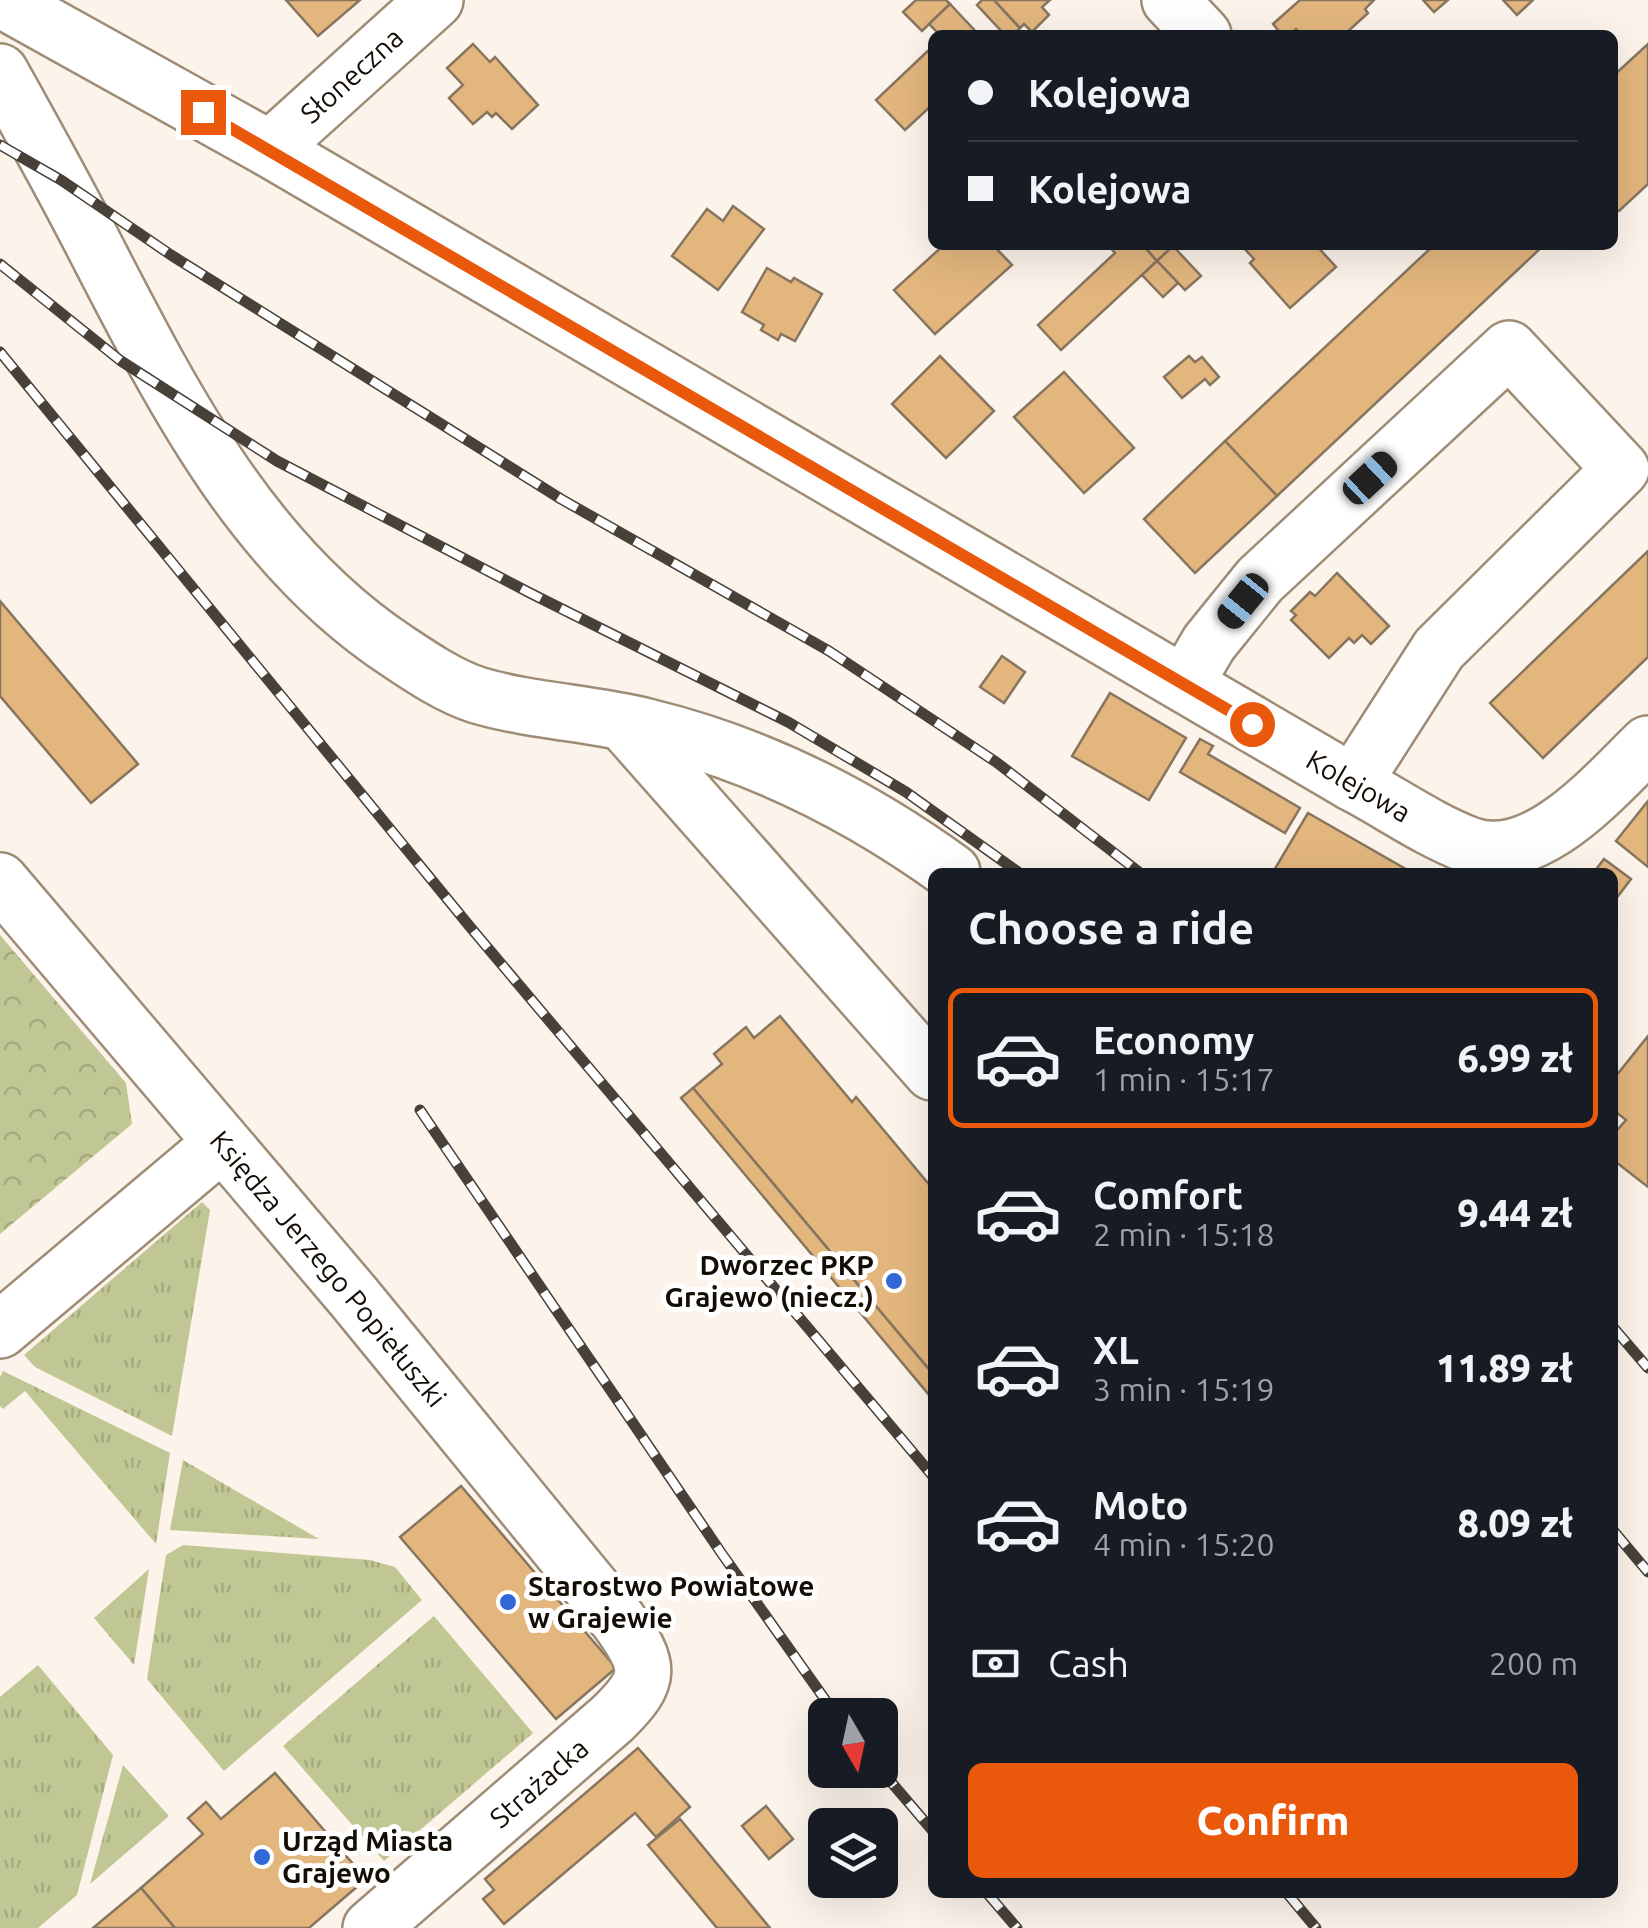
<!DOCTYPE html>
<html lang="en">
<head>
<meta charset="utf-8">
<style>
	:root { --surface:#171b24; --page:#242831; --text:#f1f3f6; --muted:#9ea1a6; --line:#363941; --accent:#ea580c }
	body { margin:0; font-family:Ubuntu,sans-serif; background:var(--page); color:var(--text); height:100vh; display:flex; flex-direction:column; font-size:38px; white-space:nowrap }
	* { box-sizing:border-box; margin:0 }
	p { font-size:32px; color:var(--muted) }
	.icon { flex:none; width:55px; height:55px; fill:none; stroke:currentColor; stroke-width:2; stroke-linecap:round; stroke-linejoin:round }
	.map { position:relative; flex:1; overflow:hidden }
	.details { position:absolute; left:928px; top:868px; width:690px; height:1030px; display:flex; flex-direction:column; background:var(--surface); border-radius:15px; box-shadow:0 10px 40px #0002 }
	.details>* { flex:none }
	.guide { position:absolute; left:928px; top:30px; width:690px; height:220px; border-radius:15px; box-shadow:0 10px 40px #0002; display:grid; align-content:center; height:220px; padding:0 40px; background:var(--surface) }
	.needle { width:65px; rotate:171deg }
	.tools { position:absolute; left:808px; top:1698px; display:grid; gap:20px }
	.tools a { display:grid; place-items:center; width:90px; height:90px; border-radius:15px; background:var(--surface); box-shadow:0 10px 40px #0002; font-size:50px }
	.end { position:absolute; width:45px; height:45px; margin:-22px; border:12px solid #ea580c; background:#fff; box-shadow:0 0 0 5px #fff }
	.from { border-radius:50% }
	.car { position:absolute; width:30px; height:60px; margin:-30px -15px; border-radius:12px; box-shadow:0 0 8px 2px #0007; background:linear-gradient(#222 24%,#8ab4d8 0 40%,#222 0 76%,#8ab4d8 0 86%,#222 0) }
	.guide b { display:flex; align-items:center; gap:35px; height:95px; font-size:38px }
	.guide b+b { border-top:2px solid var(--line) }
	.guide i { width:25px; height:25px; background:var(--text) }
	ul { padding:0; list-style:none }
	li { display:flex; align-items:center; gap:30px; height:140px; margin:0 20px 15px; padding:0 20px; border:5px solid transparent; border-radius:15px }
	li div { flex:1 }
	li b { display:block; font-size:38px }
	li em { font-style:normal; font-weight:800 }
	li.on { border-color:var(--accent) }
	li>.icon { width:90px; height:90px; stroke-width:1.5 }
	h2 { padding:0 40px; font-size:45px; line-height:120px }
	.pay { display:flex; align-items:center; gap:25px; height:110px; padding:0 40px; font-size:38px }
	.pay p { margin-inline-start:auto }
	.primary-button { display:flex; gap:20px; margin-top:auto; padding:20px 40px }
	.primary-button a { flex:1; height:115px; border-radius:15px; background:var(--accent); color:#fff; font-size:40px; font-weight:800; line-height:115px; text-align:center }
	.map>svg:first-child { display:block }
	.grass { fill:url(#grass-tufts) }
	.park { fill:url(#park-crowns) }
	.building { fill:#e3b67e; stroke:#87755f; stroke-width:2.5 }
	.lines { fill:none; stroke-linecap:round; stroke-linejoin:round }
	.minor-casing { stroke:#9f8c76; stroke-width:60 }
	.minor { stroke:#fff; stroke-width:55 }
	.rail-casing { stroke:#484139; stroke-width:11 }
	.rail { stroke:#fff; stroke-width:8; stroke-dasharray:22; stroke-linecap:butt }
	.route { stroke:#ea580c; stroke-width:12 }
	.poi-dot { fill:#3068d6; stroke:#fff; stroke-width:4 }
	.labels { text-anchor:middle; stroke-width:10; stroke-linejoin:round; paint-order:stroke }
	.street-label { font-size:28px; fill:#140d05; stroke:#fff }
	.poi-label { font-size:28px; font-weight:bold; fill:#140d05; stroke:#fff; text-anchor:start }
</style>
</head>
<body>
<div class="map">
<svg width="1648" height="1928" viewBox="0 0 1648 1928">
	<defs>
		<pattern id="grass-tufts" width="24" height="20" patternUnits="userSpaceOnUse" patternTransform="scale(2.5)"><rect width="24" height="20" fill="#c1c794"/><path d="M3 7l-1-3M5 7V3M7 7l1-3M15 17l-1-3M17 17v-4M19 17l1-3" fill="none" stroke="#a5aa7e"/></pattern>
		<pattern id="park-crowns" width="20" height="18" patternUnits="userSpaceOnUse" patternTransform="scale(2.5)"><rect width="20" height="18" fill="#c1c794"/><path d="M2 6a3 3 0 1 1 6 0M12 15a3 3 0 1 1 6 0" fill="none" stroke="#a5aa7e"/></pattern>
	</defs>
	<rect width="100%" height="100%" fill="#fcf3ea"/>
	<g class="grass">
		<path d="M202 1202 210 1210 172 1436 35 1367 24 1355Z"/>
		<path d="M3 1371 170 1453 156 1544 25 1391 3 1409 0 1406V1377Z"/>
		<path d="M183 1460 319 1539 170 1530Z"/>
		<path d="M183 1545 370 1560 395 1567 422 1600 224 1771 147 1679 166 1555Z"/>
		<path d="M149 1569 134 1665 94 1618Z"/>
		<path d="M434 1616 533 1733 384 1861 283 1746Z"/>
		<path d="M38 1665 113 1755 77 1895 38 1928H0V1697Z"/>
		<path d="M123 1765 169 1816 90 1884Z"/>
	</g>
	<path class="park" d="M0 935 126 1083 132 1124 0 1234Z"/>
	<g class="building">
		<path d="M286 0H360L318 36Z"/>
		<path d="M916 0H946L950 4 922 31 903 12Z"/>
		<path d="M982 0H994L1020 28 1013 35H1005L977 5Z"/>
		<path d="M994 0H1050L1042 7 1049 15 1032 32 1024 24 1020 28Z"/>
		<path d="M1300 0H1374L1365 9 1368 13 1344 35H1302L1296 29 1290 35H1282L1273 24Z"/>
		<path d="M1423 0H1448L1434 12Z"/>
		<path d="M1503 0H1533L1517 15Z"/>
		<path d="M950 4 979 35H940L929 24Z"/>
		<path d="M473 44 490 62 495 57 538 105 512 129 496 113 492 117 487 112 473 124 449 98 463 85 447 68Z"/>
		<path d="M1648 44V184L1619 211 1612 207V77Z"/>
		<path d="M932 47V105L905 130 876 100Z"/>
		<path d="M733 206 764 229 718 290 672 256 707 209 723 221Z"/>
		<path d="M944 245H993L1012 265 935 334 894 290Z"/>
		<path d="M1112 245H1143L1157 261 1061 350 1038 325 1115 253 1110 247Z"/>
		<path d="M1143 245H1172L1173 246 1157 261Z"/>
		<path d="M1241 245H1316L1336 267 1290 308 1250 263 1254 259Z"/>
		<path d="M1434 245H1544L1277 496 1225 441Z"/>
		<path d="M1173 246 1201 276 1185 290 1157 261Z"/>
		<path d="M1157 261 1178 283 1163 297 1142 275Z"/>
		<path d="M767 268 791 282 794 278 822 294 795 341 781 334 778 340 761 330 764 325 742 312Z"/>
		<path d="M940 356 994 411 946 458 892 404Z"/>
		<path d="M1189 356 1195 362 1202 357 1219 377 1210 385 1205 379 1182 398 1164 377Z"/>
		<path d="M1064 372 1134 448 1084 493 1014 417Z"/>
		<path d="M1225 441 1277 496 1195 573 1144 519Z"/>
		<path d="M1648 551V657L1543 758 1490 703Z"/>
		<path d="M1337 573 1389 626 1371 644 1362 635 1354 643 1349 638 1329 658 1291 620 1296 615 1291 611 1310 592 1315 596Z"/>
		<path d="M0 601 138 764 91 803 0 696Z"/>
		<path d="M1002 656 1025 672 1004 703 980 687Z"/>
		<path d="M1110 693 1186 738 1149 800 1072 756Z"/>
		<path d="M1200 739 1213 746 1208 754 1300 808 1285 833 1180 772Z"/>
		<path d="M1648 801V867L1616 841Z"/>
		<path d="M1308 813 1411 872H1273Z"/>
		<path d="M1604 859 1631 879 1612 904V872H1594Z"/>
		<path d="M780 1016 852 1102 856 1097 932 1188V1373L693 1088 722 1064 714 1054 746 1027 754 1038Z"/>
		<path d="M1648 1036V1187L1612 1159V1136L1626 1120 1612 1109V1081Z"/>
		<path d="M693 1088 932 1373 930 1396 681 1098Z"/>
		<path d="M461 1486 616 1668 556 1719 400 1537Z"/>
		<path d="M638 1748 690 1807 656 1837 635 1813 504 1924 483 1899 494 1890 485 1879Z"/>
		<path d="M275 1773 366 1879 309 1928H175L141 1888 203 1834 188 1818 206 1802 221 1819Z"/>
		<path d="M766 1806 793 1839 769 1859 742 1826Z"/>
		<path d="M680 1819 770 1928H717L648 1845Z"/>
		<path d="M141 1888 175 1928H93Z"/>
	</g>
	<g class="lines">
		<defs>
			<g id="minor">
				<path id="s1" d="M2 0 270 149 1353 783C1391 803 1429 830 1469 845 1535 870 1606 784 1648 744"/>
				<path d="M1170 0 1203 35"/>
				<path d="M0 72C33 131 66 190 97 251 174 400 253 556 397 651 421 667 449 686 477 695 530 711 592 713 647 727 758 754 861 806 952 872"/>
				<path id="s2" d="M270 149 435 0"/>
				<path d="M1185 684 1209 643 1260 580 1509 349 1621 469 1439 649 1353 783"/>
				<path d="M623 722 932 1072"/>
				<path id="s3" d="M0 881 353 1296 618 1620C651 1666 653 1679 612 1719L371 1928"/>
				<path d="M0 1330 222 1143"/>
			</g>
		</defs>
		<use href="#minor" class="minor-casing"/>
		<use href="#minor" class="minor"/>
		<defs>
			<g id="rail">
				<path d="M0 145 61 180 171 255 561 499 829 651 996 762 1139 872"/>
				<path d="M0 264 121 361 277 461 530 593 788 722 906 792 1018 872"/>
				<path d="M0 352 471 928 932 1475"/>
				<path d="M420 1110 722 1554 836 1715"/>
				<path d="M1612 1326 1648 1368"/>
				<path d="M1612 1529 1648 1572"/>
				<path d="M880 1769 932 1830"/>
				<path d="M986 1892 1017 1928"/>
				<path d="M1286 1892 1316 1928"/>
			</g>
		</defs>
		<use href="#rail" class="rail-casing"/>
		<use href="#rail" class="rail"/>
	</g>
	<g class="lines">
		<path class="route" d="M203 112 1252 724"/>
	</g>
	<g class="poi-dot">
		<circle cx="894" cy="1281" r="10"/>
		<circle cx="508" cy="1602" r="10"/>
		<circle cx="262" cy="1857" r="10"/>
	</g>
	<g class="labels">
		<g class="street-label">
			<text dy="10" stroke="none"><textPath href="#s2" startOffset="110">Słoneczna</textPath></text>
			<text dy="10" stroke="none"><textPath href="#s1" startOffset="1568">Kolejowa</textPath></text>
			<text dy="10" stroke="none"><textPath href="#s3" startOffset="508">Księdza Jerzego Popiełuszki</textPath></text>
			<text transform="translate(539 1783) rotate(-41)" y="10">Strażacka</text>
		</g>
		<g class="poi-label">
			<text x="874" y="1275" text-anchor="end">Dworzec PKP<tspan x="874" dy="32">Grajewo (niecz.)</tspan></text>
			<text x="528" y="1596">Starostwo Powiatowe<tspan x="528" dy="32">w Grajewie</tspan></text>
			<text x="282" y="1851">Urząd Miasta<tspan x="282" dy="32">Grajewo</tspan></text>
		</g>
	</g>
</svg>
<div class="tools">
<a><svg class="needle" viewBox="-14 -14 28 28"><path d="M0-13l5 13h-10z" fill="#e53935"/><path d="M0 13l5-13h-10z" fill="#9ea1a6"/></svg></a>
<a><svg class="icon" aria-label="layers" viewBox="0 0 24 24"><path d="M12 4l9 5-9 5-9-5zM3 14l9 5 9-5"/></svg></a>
</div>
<i class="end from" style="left:1252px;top:724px"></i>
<i class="end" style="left:203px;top:112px"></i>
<i class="car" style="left:1370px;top:478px;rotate:47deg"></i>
<i class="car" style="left:1243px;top:601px;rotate:219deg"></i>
<div class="guide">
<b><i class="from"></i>Kolejowa</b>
<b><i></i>Kolejowa</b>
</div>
<section class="details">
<h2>Choose a ride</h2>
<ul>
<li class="on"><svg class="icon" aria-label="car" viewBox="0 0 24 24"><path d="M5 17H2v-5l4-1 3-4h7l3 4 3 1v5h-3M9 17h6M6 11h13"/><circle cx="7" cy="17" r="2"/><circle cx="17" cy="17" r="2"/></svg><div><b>Economy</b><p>1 min · 15:17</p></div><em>6.99 zł</em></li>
<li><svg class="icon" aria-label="car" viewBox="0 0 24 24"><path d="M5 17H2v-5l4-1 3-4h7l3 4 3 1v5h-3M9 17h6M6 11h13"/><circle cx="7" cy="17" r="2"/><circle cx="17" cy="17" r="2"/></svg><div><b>Comfort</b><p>2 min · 15:18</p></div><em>9.44 zł</em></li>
<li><svg class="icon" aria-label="car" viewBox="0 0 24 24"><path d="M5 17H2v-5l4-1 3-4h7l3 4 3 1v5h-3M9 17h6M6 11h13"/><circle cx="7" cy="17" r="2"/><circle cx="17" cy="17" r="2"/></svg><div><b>XL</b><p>3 min · 15:19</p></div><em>11.89 zł</em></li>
<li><svg class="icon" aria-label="car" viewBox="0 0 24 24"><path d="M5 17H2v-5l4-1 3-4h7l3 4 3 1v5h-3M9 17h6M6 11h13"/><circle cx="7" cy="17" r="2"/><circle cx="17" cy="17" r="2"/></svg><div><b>Moto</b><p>4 min · 15:20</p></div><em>8.09 zł</em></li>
</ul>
<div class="pay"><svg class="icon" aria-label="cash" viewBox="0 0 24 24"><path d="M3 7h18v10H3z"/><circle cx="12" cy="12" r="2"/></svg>Cash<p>200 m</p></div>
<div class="primary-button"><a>Confirm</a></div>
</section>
</div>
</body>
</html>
